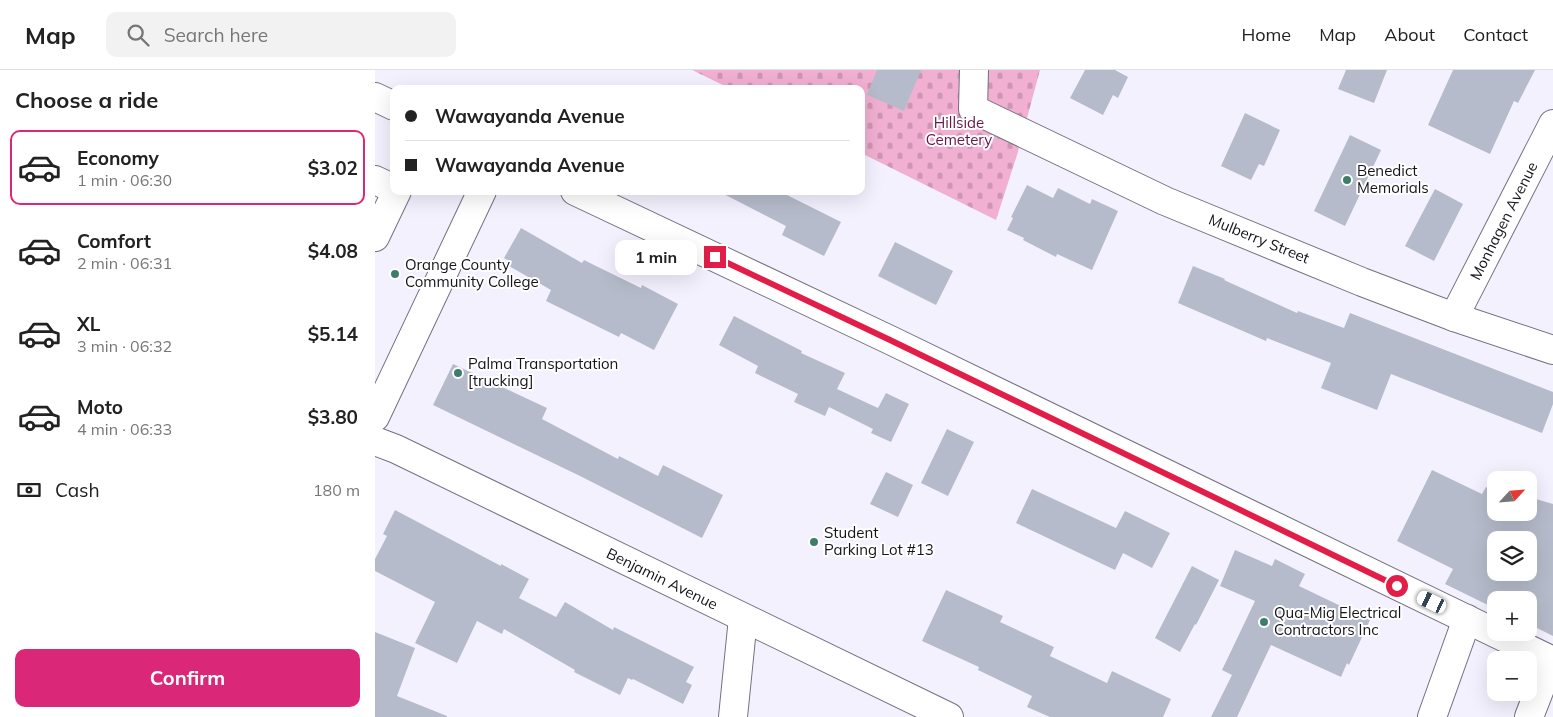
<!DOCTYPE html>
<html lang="en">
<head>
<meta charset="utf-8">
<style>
	:root { --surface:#fff; --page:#f2f2f2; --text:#222; --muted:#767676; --line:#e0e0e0; --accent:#db2777 }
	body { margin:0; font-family:Mulish,sans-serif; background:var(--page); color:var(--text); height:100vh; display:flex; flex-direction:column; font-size:19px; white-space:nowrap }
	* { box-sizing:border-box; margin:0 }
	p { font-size:16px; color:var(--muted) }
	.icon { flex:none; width:28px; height:28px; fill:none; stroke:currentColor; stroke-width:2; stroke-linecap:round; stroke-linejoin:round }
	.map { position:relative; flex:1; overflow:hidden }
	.panel { display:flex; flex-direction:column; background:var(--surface); width:375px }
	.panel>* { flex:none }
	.top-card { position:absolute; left:15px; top:15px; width:475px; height:110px; border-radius:10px; box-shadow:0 5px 20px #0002; display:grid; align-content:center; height:110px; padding:0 15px; background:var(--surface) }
	.needle { width:32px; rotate:64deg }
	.controls { position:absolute; left:1112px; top:401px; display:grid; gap:10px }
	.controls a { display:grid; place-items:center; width:50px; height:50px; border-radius:10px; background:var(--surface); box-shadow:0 5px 20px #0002; font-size:25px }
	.end { position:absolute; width:22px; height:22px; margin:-11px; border:6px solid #e11d48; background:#fff; box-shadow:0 0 0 2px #fff }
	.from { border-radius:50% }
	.bubble { position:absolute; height:35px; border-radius:10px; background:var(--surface); box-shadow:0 5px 20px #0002; font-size:16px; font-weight:700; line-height:35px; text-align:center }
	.car { position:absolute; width:15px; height:30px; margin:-15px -8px; border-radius:6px; box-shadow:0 0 4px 1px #0007; background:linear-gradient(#fff 24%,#345 0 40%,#fff 0 76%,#345 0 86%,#fff 0) }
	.top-card b { display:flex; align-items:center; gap:18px; height:48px; font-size:19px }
	.top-card b+b { border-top:1px solid var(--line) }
	.top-card i { width:12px; height:12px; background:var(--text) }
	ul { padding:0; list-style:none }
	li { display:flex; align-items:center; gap:15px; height:75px; margin:0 10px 8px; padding:0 5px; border:2px solid transparent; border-radius:10px }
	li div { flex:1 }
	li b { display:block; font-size:19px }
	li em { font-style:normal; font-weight:700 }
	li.selected { border-color:var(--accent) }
	li>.icon { width:45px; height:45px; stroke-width:1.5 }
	h2 { padding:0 15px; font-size:22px; line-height:60px }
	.pay { display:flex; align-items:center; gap:12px; height:55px; padding:0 15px; font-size:19px }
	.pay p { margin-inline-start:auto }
	.action { display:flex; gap:10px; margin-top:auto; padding:10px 15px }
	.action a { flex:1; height:58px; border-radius:10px; background:var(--accent); color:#fff; font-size:20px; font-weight:700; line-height:58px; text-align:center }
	header { display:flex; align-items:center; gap:30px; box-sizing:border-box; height:70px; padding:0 25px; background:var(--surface); border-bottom:1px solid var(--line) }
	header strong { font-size:24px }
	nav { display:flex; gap:28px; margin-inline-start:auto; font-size:18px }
	.search { width:350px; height:45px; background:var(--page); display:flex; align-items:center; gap:12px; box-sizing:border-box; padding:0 18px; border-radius:10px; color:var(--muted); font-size:19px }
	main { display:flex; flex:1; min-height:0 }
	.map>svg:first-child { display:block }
	.cemetery { fill:url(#cemetery-stones) }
	.building { fill:#b6bbcb; fill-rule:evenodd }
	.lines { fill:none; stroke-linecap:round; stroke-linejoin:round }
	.minor-casing { stroke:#747080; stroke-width:30 }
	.minor { stroke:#fff; stroke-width:28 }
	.route { stroke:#e11d48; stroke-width:6 }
	.poi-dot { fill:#3f7d6a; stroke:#fff; stroke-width:2 }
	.labels { text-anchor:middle; stroke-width:4; stroke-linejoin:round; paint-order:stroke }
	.park-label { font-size:15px; fill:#651849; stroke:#fff }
	.poi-label { font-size:15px; fill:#16141a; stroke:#fff; text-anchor:start }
	.street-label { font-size:15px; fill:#16141a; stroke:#fff }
</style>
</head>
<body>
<header>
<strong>Map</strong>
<div class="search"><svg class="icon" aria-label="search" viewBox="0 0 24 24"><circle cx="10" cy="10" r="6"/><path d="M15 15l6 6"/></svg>Search here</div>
<nav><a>Home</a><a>Map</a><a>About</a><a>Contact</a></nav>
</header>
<main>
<section class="panel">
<h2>Choose a ride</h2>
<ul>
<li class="selected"><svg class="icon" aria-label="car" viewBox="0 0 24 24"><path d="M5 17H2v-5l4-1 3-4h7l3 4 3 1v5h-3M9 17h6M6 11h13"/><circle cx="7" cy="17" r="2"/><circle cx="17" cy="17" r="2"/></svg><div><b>Economy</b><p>1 min · 06:30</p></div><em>$3.02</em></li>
<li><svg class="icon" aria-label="car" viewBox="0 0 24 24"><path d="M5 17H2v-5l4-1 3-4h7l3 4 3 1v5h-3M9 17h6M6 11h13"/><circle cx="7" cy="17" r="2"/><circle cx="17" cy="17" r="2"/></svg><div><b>Comfort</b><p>2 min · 06:31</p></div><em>$4.08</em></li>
<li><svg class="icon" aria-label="car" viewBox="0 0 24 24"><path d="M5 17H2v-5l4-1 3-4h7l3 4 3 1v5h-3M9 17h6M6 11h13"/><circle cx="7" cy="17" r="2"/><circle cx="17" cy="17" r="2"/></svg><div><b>XL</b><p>3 min · 06:32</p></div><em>$5.14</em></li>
<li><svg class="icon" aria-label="car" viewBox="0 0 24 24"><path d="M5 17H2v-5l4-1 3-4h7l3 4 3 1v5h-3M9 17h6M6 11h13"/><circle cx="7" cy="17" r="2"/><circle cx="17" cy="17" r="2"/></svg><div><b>Moto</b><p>4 min · 06:33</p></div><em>$3.80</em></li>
</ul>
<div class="pay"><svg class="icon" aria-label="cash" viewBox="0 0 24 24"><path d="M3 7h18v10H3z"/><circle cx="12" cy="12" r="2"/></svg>Cash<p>180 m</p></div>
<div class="action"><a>Confirm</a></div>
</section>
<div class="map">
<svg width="1178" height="647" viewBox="0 0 1178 647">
	<defs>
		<pattern id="cemetery-stones" width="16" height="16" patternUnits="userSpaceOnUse" patternTransform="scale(1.25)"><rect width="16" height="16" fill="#f1afd2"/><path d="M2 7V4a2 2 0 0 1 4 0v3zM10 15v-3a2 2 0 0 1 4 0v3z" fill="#ce96b4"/></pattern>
	</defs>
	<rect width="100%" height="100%" fill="#f4f1ff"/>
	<path class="cemetery" d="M317 0H665L642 85 621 150 486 83V19H356Z"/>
	<g class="building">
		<path d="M502 0H546L529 41 492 25Z"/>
		<path d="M710 0H740L753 7 743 28 738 25 728 45 695 28Z"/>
		<path d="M971 0H1012L999 33 963 19Z"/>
		<path d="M1078 0H1160L1143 33 1139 31 1115 84 1053 55Z"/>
		<path d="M870 43 905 60 889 96 884 94 876 110 846 96Z"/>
		<path d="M975 65 1006 80 970 156 939 141Z"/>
		<path d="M652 115 678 128 683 118 715 134 717 129 743 141 717 200 682 184 681 187 648 170 649 168 632 160 638 148 636 147Z"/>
		<path d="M1060 119 1088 134 1059 191 1030 176Z"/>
		<path d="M343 121H404L466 152 449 186 407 165 411 156Z"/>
		<path d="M146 158 207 193 209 190 217 194 266 218 267 215 303 234 279 280 246 263 244 267 171 231 176 220 134 196 136 192 129 188Z"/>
		<path d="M520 172 578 201 561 235 503 206Z"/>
		<path d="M818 196 850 209 849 210 922 243 923 241 969 258 975 243 1178 322V334L1167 363 1016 304 1002 340 946 318 956 293 892 268 891 271 803 233Z"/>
		<path d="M359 246 427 281 426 283 470 303 462 319 503 338 511 323 534 334 516 372 496 363 498 359 454 337 450 346 419 332 423 324 380 303 383 296 344 275Z"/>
		<path d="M78 294 172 338 167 349 243 389 244 386 283 406 288 395 348 425 327 468 205 406 58 335Z"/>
		<path d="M572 359 599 372 573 426 546 413Z"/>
		<path d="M1057 400 1107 424 1111 417 1121 422V442H1154V427L1178 434V566L1154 554V530H1121V539L1070 514 1078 499 1022 471ZM1121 470H1154V502H1121Z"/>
		<path d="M511 402 538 415 523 447 495 434Z"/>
		<path d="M657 419 741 458 750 441 795 463 777 498 748 483 740 500 641 453Z"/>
		<path d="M20 440 126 496V494L154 509 144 528 181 547 190 532 238 560 239 557 319 597 311 612 317 615 308 634 258 609 257 610 253 608 245 625 199 602 200 600 129 559 127 564 102 551 82 593 40 573 60 532 0 501V489L12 466 8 464Z"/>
		<path d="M860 480 897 496 900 489 930 504 924 516 995 550 974 595 972 593 966 607 896 575 862 647H836L857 605 847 600 880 531 845 516Z"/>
		<path d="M817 496 844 510 821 555 820 554 805 582 780 568Z"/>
		<path d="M571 520 628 546 625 552 679 577 675 586 732 613 737 601 796 629 788 647H675L652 637 657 626 603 600 604 597 547 571Z"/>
		<path d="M0 562 40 578 22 626 72 646V647H0Z"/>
	</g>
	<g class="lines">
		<defs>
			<g id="minor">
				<path d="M599 0 598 39 790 131 987 212 1079 247 1178 280"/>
				<path d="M0 27 19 36"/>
				<path d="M0 110 19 119"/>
				<path d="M200 121 515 270 1178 591"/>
				<path d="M0 167 22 121"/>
				<path d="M1079 247 1178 54"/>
				<path d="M0 347 107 121"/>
				<path d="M0 371 21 379 574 647"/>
				<path d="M358 647 368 548"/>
				<path d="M1057 647 1092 549"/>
				<path d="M1154 647 1176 590"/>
			</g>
		</defs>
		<use href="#minor" class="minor-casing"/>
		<use href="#minor" class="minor"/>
	</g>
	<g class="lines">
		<path class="route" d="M340 187 515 270 1022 516"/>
	</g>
	<g class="poi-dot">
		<circle cx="972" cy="110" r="5"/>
		<circle cx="20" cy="204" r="5"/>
		<circle cx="83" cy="303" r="5"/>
		<circle cx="439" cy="472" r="5"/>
		<circle cx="889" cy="552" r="5"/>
	</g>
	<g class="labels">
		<g class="park-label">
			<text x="584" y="58">Hillside<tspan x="584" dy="17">Cemetery</tspan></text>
		</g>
		<g class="poi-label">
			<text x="982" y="106">Benedict<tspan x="982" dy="17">Memorials</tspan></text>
			<text x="30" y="200">Orange County<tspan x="30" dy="17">Community College</tspan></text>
			<text x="93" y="299">Palma Transportation<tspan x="93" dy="17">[trucking]</tspan></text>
			<text x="449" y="468">Student<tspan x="449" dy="17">Parking Lot #13</tspan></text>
			<text x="899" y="548">Qua-Mig Electrical<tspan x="899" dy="17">Contractors Inc</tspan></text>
		</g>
		<g class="street-label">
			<text transform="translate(1129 151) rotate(-63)" y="5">Monhagen Avenue</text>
			<text transform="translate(884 169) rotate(22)" y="5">Mulberry Street</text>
			<text transform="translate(287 509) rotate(26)" y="5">Benjamin Avenue</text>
		</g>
	</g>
</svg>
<div class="controls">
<a><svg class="needle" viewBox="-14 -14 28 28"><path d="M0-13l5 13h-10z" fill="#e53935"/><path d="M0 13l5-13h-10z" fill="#767676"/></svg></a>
<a><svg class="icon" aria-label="layers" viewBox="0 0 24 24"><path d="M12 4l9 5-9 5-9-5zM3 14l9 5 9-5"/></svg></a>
<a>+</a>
<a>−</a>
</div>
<i class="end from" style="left:1022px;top:516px"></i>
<i class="end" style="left:340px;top:187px"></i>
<div class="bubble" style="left:240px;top:170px;width:82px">1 min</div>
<i class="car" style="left:1057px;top:532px;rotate:296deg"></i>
<div class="top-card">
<b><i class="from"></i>Wawayanda Avenue</b>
<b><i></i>Wawayanda Avenue</b>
</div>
</div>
</main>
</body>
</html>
